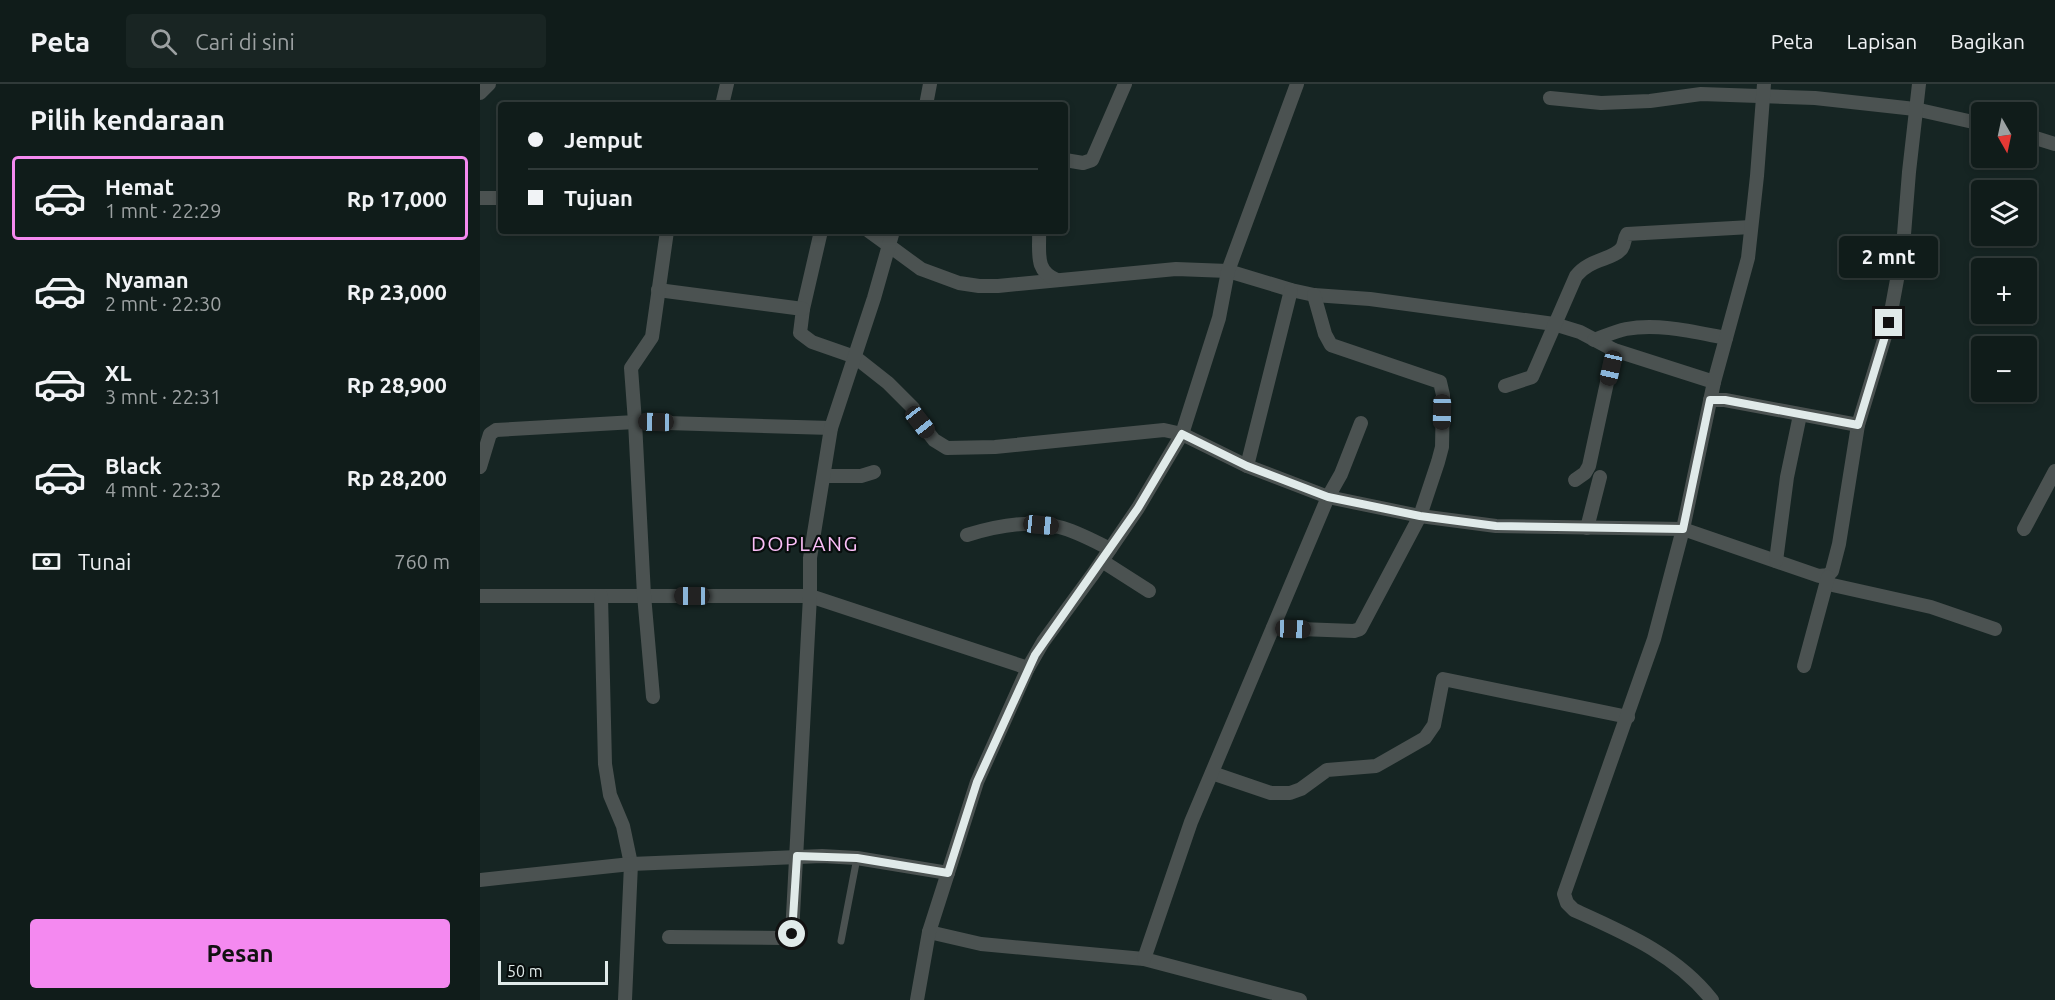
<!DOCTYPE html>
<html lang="id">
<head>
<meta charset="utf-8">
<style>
	:root { --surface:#101c1a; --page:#192523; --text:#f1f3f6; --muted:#9ca1a2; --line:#303a39; --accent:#f489f0 }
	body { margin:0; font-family:Ubuntu,sans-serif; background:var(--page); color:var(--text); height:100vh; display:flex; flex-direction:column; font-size:22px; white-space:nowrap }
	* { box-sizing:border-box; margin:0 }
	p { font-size:20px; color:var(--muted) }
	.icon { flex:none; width:33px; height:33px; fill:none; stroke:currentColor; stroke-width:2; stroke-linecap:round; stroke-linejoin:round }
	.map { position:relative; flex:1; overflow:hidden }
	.panel { display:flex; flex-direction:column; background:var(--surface); width:480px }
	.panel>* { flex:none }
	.hud { position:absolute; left:18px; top:18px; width:570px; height:132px; border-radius:6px; box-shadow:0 3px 9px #0003,0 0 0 2px var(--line); display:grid; align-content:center; height:132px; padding:0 30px; background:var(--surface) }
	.needle { width:39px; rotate:171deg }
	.fabs { position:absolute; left:1491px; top:18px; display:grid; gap:12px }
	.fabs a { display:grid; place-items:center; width:66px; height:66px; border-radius:6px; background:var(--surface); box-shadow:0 3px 9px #0003,0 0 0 2px var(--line); font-size:30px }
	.scale { position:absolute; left:18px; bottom:15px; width:110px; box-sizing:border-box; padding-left:6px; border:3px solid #e0eae9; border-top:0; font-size:16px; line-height:21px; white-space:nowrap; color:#e0eae9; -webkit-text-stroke:4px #070d0c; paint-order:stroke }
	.end { position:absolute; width:27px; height:27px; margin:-14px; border:8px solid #e0eae9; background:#111; box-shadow:0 0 0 3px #111 }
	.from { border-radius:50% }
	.bubble { position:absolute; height:42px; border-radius:6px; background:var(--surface); box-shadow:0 3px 9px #0003,0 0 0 2px var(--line); font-size:20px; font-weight:700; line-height:42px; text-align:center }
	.car { position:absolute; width:18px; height:36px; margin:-18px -9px; border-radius:8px; box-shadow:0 0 4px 2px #0007; background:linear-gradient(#222 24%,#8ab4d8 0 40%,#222 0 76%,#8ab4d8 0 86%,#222 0) }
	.hud b { display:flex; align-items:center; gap:21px; height:57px; font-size:22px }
	.hud b+b { border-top:2px solid var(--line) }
	.hud i { width:15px; height:15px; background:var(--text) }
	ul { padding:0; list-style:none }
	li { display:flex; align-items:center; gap:18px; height:84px; margin:0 12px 9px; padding:0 18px; border:3px solid transparent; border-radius:6px }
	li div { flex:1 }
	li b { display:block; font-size:22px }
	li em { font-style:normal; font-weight:700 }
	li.selected { border-color:var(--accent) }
	li>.icon { width:54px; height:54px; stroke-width:1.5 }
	h2 { padding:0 30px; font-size:27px; line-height:72px }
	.pay { display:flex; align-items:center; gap:15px; height:66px; padding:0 30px; font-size:22px }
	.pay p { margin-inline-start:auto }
	.action { display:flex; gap:12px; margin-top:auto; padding:12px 30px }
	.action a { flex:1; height:69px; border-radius:6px; background:var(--accent); color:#111; font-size:24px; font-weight:700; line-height:69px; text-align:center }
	header { display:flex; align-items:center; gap:36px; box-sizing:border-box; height:84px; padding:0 30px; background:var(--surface); border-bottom:2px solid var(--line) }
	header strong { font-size:28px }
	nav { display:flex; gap:33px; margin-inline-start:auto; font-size:21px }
	.search { width:420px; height:54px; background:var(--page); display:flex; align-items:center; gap:15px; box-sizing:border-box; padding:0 21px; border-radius:6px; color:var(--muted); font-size:22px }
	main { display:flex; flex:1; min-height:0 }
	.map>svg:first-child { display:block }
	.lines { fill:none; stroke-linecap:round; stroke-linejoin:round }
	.lane { stroke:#4b5251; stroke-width:7 }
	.street { stroke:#4b5251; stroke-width:14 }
	.route { stroke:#e0eae9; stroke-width:8 }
	.labels { text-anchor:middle; stroke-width:4.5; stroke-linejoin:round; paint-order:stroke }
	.quarter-label { font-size:21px; letter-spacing:1.5px; fill:#fcbff8; stroke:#070d0c }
</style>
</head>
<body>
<header>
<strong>Peta</strong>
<div class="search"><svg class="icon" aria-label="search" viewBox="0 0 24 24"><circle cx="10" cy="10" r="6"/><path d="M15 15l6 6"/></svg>Cari di sini</div>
<nav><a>Peta</a><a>Lapisan</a><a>Bagikan</a></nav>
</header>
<main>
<section class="panel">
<h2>Pilih kendaraan</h2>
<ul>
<li class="selected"><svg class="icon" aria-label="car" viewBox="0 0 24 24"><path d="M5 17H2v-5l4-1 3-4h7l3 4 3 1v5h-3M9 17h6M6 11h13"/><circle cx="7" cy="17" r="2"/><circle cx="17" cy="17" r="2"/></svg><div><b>Hemat</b><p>1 mnt · 22:29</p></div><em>Rp 17,000</em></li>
<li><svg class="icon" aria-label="car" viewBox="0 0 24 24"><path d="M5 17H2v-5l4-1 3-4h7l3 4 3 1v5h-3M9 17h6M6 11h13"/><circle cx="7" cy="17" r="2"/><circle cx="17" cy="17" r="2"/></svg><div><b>Nyaman</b><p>2 mnt · 22:30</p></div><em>Rp 23,000</em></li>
<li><svg class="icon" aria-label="car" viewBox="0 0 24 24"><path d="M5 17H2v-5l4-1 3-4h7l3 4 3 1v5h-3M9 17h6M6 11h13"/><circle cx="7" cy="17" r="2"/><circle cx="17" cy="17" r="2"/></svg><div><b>XL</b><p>3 mnt · 22:31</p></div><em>Rp 28,900</em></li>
<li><svg class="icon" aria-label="car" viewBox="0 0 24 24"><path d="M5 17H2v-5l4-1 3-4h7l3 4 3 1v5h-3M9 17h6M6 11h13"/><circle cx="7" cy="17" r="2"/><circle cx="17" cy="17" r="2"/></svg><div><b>Black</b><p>4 mnt · 22:32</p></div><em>Rp 28,200</em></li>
</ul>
<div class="pay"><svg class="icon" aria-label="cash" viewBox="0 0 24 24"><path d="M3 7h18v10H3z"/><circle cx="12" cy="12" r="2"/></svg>Tunai<p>760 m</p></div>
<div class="action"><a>Pesan</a></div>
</section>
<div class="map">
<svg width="1575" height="916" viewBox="0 0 1575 916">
	<rect width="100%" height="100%" fill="#162523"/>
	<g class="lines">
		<path class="lane" d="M361 857 377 774"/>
		<g class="street">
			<path d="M0 9 9 0"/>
			<path d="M1070 14 1121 19 1170 17 1221 10 1335 14 1435 25 1502 40"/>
			<path d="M242 21 247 0"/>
			<path d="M446 21 450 0"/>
			<path d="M1546 51 1575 60"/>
			<path d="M585 76 603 79 612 76 645 0"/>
			<path d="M0 114H21"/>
			<path d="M341 147 323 225 320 249 332 258 375 273 408 299 433 324 440 338 454 356 467 364 515 363 684 346 702 350 767 382 848 413 940 432 1016 442 1203 445 1339 492 1348 491 1352 487 1359 460 1378 341 1409 239 1423 163 1429 88 1439 0"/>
			<path d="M389 147 441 185 479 199 499 202H518L696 185 748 187 811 206 834 211 890 215 1074 240 1100 248 1134 266 1234 298"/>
			<path d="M559 147C560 168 554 187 577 196"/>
			<path d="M178 206 323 225"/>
			<path d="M1114 256C1125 252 1136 247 1146 245 1179 239 1214 248 1246 254"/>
			<path d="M1025 302 1052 293 1096 192C1110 174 1134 176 1142 164 1145 159 1144 155 1147 150L1271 143"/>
			<path d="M1230 316H1245L1378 341"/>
			<path d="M767 382 811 206"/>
			<path d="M0 383 10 350 16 346 155 338 151 284 172 253 187 147"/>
			<path d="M344 392H381L394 388"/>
			<path d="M1095 396 1105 389 1109 382 1134 266"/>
			<path d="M1107 444 1120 393"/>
			<path d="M1544 445 1575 387"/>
			<path d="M487 451C516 442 549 435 579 443 596 447 614 457 630 465"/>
			<path d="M622 477 669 507"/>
			<path d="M1296 477 1307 393 1320 331"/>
			<path d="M1348 500 1451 523 1515 545"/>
			<path d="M0 512H330L548 584"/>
			<path d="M121 512 125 680 130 711 143 742 151 780 145 916"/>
			<path d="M793 544 874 547 880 545 940 432 958 378 962 363 963 311 960 298 851 261 845 250 834 211"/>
			<path d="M1324 582 1348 493"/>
			<path d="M173 613 164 511 155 338 351 344"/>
			<path d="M732 689 791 709H810L821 705 847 686 896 682 945 654 954 641 963 595 1148 633"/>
			<path d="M0 796 151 780 342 772 377 774 468 789"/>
			<path d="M449 848 501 860 664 875 820 916"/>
			<path d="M189 853 304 854 312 850 330 512V474L351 344 394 214 413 147"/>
			<path d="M664 875 711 738 848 413 861 390 881 339"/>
			<path d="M437 916 449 848 497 698 548 584 563 558 613 490 658 424 702 350 739 234 748 187 817 0"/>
			<path d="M1232 916C1197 871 1145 849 1094 826L1087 819 1084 810 1174 555 1203 445 1234 298 1268 174 1277 92 1284 0"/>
		</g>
	</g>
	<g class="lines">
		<path class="route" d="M312 850 317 772 377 774 468 789 497 698 555 571 658 424 702 350 767 382 848 413 940 432 1016 442 1203 445 1230 316H1245L1378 341 1409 239"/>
	</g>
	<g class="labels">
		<g class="quarter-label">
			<text x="325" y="467">DOPLANG</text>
		</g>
	</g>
</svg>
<div class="fabs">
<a><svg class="needle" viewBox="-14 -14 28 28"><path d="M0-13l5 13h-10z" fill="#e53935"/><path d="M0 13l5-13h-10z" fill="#9ca1a2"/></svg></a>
<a><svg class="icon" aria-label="layers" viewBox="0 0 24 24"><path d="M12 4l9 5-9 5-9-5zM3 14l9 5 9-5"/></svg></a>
<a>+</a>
<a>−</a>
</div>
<div class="scale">50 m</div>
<i class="end from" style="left:312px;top:850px"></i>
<i class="end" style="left:1409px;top:239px"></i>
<div class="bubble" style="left:1359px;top:152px;width:99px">2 mnt</div>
<i class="car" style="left:1131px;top:284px;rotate:193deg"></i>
<i class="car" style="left:962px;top:328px;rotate:181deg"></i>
<i class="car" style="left:176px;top:338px;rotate:271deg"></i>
<i class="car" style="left:440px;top:338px;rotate:142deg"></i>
<i class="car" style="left:561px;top:441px;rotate:96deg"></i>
<i class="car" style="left:212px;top:512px;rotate:270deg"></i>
<i class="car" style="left:813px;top:545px;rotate:92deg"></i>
<div class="hud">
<b><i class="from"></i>Jemput</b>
<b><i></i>Tujuan</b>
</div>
</div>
</main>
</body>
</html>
